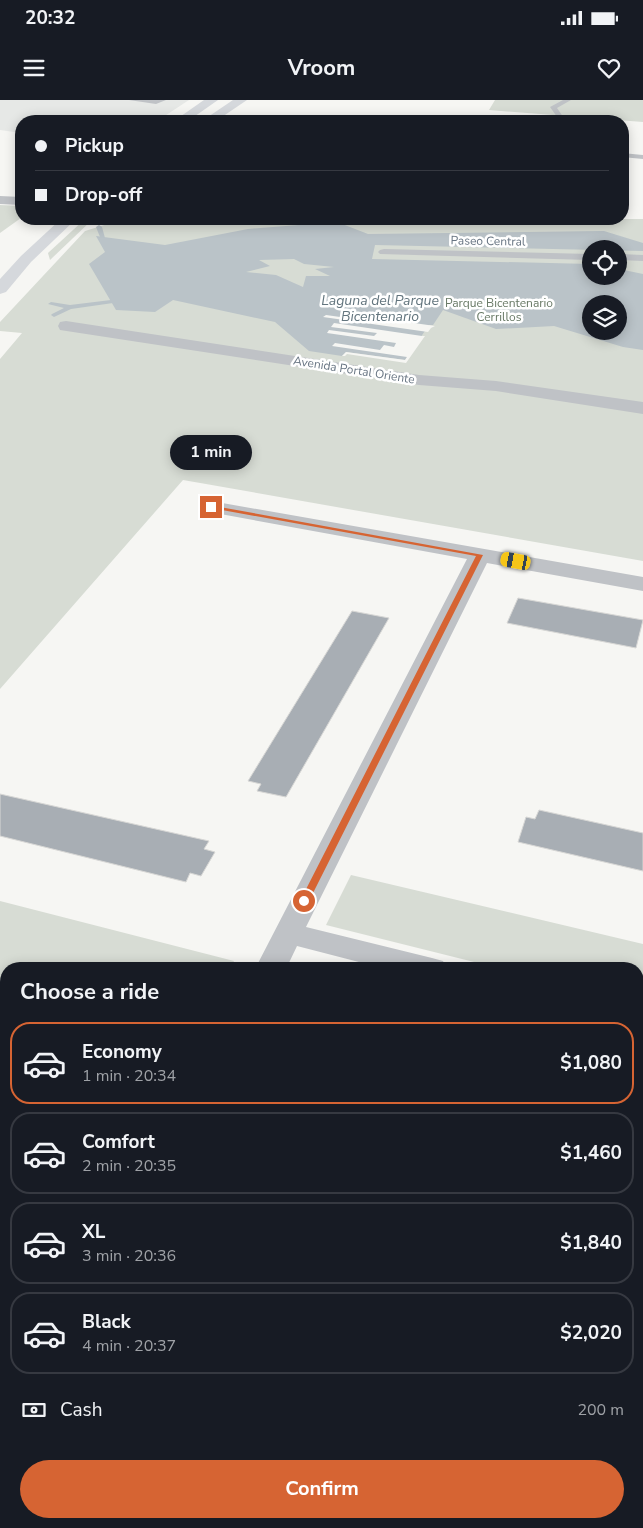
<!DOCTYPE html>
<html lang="en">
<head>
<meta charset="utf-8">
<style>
	:root { --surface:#171b24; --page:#242831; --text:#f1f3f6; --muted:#9ea1a6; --line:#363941; --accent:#d66433 }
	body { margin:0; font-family:"Nunito Sans",sans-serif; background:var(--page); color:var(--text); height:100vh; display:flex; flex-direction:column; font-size:19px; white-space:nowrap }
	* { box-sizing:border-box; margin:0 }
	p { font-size:16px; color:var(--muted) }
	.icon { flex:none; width:28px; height:28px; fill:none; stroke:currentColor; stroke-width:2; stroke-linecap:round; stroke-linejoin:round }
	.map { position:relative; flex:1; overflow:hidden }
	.side { position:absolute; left:0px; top:862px; width:644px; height:566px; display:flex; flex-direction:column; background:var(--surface); border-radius:20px 20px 0 0; box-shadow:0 2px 12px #0003 }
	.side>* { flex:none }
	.banner { position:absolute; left:15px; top:15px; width:614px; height:110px; border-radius:20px; box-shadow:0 2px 12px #0003; display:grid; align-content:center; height:110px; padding:0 20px; background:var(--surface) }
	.fabs { position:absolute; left:582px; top:140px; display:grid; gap:10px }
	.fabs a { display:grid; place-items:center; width:45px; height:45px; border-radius:50%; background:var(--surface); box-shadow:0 2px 12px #0003; font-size:25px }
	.end { position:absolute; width:22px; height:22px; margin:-11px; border:6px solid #d66433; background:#fff; box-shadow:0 0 0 2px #fff }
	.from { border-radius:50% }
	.bubble { position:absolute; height:35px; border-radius:18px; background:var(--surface); box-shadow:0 2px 12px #0003; font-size:16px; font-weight:700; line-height:35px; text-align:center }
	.car { position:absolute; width:15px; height:30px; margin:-15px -8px; border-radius:6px; box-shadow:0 0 4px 1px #0007; background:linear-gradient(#f5c518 24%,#345 0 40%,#f5c518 0 76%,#345 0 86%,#f5c518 0) }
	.banner b { display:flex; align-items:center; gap:18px; height:48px; font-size:19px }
	.banner b+b { border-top:1px solid var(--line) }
	.banner i { width:12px; height:12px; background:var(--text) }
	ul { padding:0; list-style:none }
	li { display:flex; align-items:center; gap:15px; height:82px; margin:0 10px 8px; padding:0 10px; border:2px solid var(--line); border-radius:20px }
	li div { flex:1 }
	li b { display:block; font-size:19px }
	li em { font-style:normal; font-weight:700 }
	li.on { border-color:var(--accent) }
	li>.icon { width:45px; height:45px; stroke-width:1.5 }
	h2 { padding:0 20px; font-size:22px; line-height:60px }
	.pay { display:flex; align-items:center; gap:12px; height:55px; padding:0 20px; font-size:19px }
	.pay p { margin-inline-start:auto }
	.cta { display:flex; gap:10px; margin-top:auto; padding:10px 20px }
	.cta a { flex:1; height:58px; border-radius:30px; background:var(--accent); color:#fff; font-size:20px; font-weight:700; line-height:58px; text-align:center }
	.status { display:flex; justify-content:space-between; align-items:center; height:35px; padding:0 25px; background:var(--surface); direction:ltr }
	.status svg { height:14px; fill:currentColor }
	header { display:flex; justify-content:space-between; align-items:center; height:65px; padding:0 20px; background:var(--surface); font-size:22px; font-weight:700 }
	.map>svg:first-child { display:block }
	.built { fill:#e6e8e6 }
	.green { fill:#d7dcd4; fill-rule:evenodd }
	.water { fill:#bac3c8; fill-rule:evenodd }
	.pier { fill:#f6f6f3 }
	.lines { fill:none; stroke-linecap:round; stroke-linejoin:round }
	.stream { fill:#bac3c8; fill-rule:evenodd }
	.building { fill:#a8aeb4; stroke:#d7d7d5 }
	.service { fill:#bfc2c6; fill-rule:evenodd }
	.pedestrian { fill:#bfc2c6; fill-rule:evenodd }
	.minor { fill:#bfc2c6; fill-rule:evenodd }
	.secondary { fill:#d5d8dc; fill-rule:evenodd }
	.route { fill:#d66433 }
	.labels { text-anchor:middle; stroke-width:5; stroke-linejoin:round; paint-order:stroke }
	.far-street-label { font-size:12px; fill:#677482; stroke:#fff }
	.far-park-label { font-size:12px; fill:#687965; stroke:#fff }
	.far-water-label { font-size:14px; font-style:italic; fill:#63757e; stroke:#fff }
</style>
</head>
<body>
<div class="status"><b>20:32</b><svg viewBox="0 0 49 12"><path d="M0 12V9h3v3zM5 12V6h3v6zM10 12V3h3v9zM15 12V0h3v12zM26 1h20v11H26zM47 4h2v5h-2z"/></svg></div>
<header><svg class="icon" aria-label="menu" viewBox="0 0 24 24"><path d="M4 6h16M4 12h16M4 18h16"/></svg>Vroom<svg class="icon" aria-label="heart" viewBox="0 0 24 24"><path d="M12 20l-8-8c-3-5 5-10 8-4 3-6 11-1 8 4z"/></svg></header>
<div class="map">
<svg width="643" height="1428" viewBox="0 0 643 1428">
	<rect width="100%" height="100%" fill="#f6f6f3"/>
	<path class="built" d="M0 0H189L157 21H21V33L0 30Z"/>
	<g class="green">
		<path d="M495 0H643V22L489 10Z"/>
		<path d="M0 105 21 106V118L0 133Z"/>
		<path d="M85 119H93L50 160 48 153Z"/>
		<path d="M124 119H643V461L183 380 0 589V259L22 233 0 231V222L85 131ZM591 149H619V176H591ZM591 204H619V231H591Z"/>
		<path d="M351 775 643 844V904L638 902V869H502L326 825Z"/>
		<path d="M0 801 234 861 230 869H6V1307L0 1319Z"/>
	</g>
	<path class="water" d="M337 122 368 134 604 131 643 143V151L375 145 372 159 591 164V176H619V169L643 174V250L623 247 554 226 496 229 443 210 433 225H429L405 260 346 252 342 256 309 251 275 222 173 200 155 212 116 210 89 164 105 152 96 136 165 145 248 129ZM294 159 304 164 334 167 315 169 330 176H306L303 187 276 175 246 172 270 166 259 160ZM591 204H619V231H591Z"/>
	<g class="pier">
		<path d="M326 215 383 223 386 219 435 226 431 228 428 232 323 217Z"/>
		<path d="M334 223 422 236H425L406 263 347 254 345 256H342L346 252 405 260 407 257 332 246 335 243 380 250 384 245 394 247 396 243 327 233 329 230 374 236 377 233 331 227Z"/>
	</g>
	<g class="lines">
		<g class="stream">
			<path d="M99 125 102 127 105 138 100 137 96 127Z"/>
			<path d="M111 200 114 202 113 203 71 209 54 217 51 215 52 214 64 208 48 204 51 202 70 205Z"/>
		</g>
	</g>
	<g class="building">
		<path d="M518 498 643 520 636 548 507 523Z"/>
		<path d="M352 511 389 518 286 697 257 691 261 684 248 681Z"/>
		<path d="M0 694 209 741 204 749 215 752 201 776 190 773 186 782 0 736Z"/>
		<path d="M539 710 643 733V771L518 742 526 717 535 719Z"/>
	</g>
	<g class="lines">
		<g class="service">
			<path d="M129 0H166L156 4Z"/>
			<path d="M563 0H571L557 8 566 21H560L550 7Z"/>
			<path d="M622 53 643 55V59L622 57Z"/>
		</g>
		<g class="pedestrian">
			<path d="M384 149 591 154V160L380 154 378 152 380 150Z"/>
			<path d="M619 154 643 155V161L619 160Z"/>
		</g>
		<g class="minor">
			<path d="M0 96 21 97V105L0 104Z"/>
			<path d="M66 221 419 275 496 281 643 302V314L496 291 419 285 60 230 58 226 60 222Z"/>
			<path d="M211 401 643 477V491L487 463 306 827 432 858 443 861 447 869H386L297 846 286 869H255L467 459 204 411 201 407 204 403Z"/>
			<path d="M638 908 643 909V934L638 933Z"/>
			<path d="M6 1378V1422H17L13 1428H0V1380Z"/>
		</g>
		<g class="secondary">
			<path d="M204 0H218L188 21H174Z"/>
			<path d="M233 0H247L216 21H202Z"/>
			<path d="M61 119H76L31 162 6 192 0 194V179L21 156Z"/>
		</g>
	</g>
	<path class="route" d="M209 405 483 455 309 801 304 804 300 801 476 456 211 408Z"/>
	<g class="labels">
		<g class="far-street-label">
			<text transform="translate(488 141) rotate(1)" y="4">Paseo Central</text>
			<text transform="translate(354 270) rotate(9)" y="4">Avenida Portal Oriente</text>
		</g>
		<g class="far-park-label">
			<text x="499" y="207">Parque Bicentenario<tspan x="499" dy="14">Cerrillos</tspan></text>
		</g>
		<g class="far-water-label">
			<text x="380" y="205">Laguna del Parque<tspan x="380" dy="16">Bicentenario</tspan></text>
		</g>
	</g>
</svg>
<div class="fabs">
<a><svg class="icon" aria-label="locate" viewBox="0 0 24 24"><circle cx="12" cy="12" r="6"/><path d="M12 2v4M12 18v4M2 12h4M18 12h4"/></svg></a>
<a><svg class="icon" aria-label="layers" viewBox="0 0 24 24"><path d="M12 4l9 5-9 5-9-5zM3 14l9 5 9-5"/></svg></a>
</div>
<i class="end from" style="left:304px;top:801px"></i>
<i class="end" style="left:211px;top:407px"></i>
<div class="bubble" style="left:170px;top:335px;width:82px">1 min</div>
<i class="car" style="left:516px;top:461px;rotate:280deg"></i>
<div class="banner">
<b><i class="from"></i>Pickup</b>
<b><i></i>Drop-off</b>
</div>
<section class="side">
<h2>Choose a ride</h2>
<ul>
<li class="on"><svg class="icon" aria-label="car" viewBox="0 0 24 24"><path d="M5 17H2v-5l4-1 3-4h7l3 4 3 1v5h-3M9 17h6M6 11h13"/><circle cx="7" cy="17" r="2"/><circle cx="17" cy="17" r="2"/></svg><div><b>Economy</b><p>1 min · 20:34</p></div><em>$1,080</em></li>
<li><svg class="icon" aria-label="car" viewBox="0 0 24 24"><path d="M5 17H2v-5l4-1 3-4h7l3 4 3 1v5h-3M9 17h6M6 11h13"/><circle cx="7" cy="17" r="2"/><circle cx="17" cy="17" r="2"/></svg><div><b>Comfort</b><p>2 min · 20:35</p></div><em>$1,460</em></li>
<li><svg class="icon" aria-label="car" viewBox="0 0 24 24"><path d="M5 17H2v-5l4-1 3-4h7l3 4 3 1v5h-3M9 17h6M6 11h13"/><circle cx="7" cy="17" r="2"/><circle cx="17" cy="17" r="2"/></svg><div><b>XL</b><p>3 min · 20:36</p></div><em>$1,840</em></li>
<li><svg class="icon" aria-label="car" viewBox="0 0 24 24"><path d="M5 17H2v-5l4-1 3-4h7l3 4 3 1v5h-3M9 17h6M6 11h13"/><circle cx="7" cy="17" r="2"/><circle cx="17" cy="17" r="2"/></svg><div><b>Black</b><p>4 min · 20:37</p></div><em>$2,020</em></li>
</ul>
<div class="pay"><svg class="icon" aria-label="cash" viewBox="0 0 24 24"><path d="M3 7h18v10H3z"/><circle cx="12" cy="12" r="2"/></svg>Cash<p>200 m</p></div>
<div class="cta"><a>Confirm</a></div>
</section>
</div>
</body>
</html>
